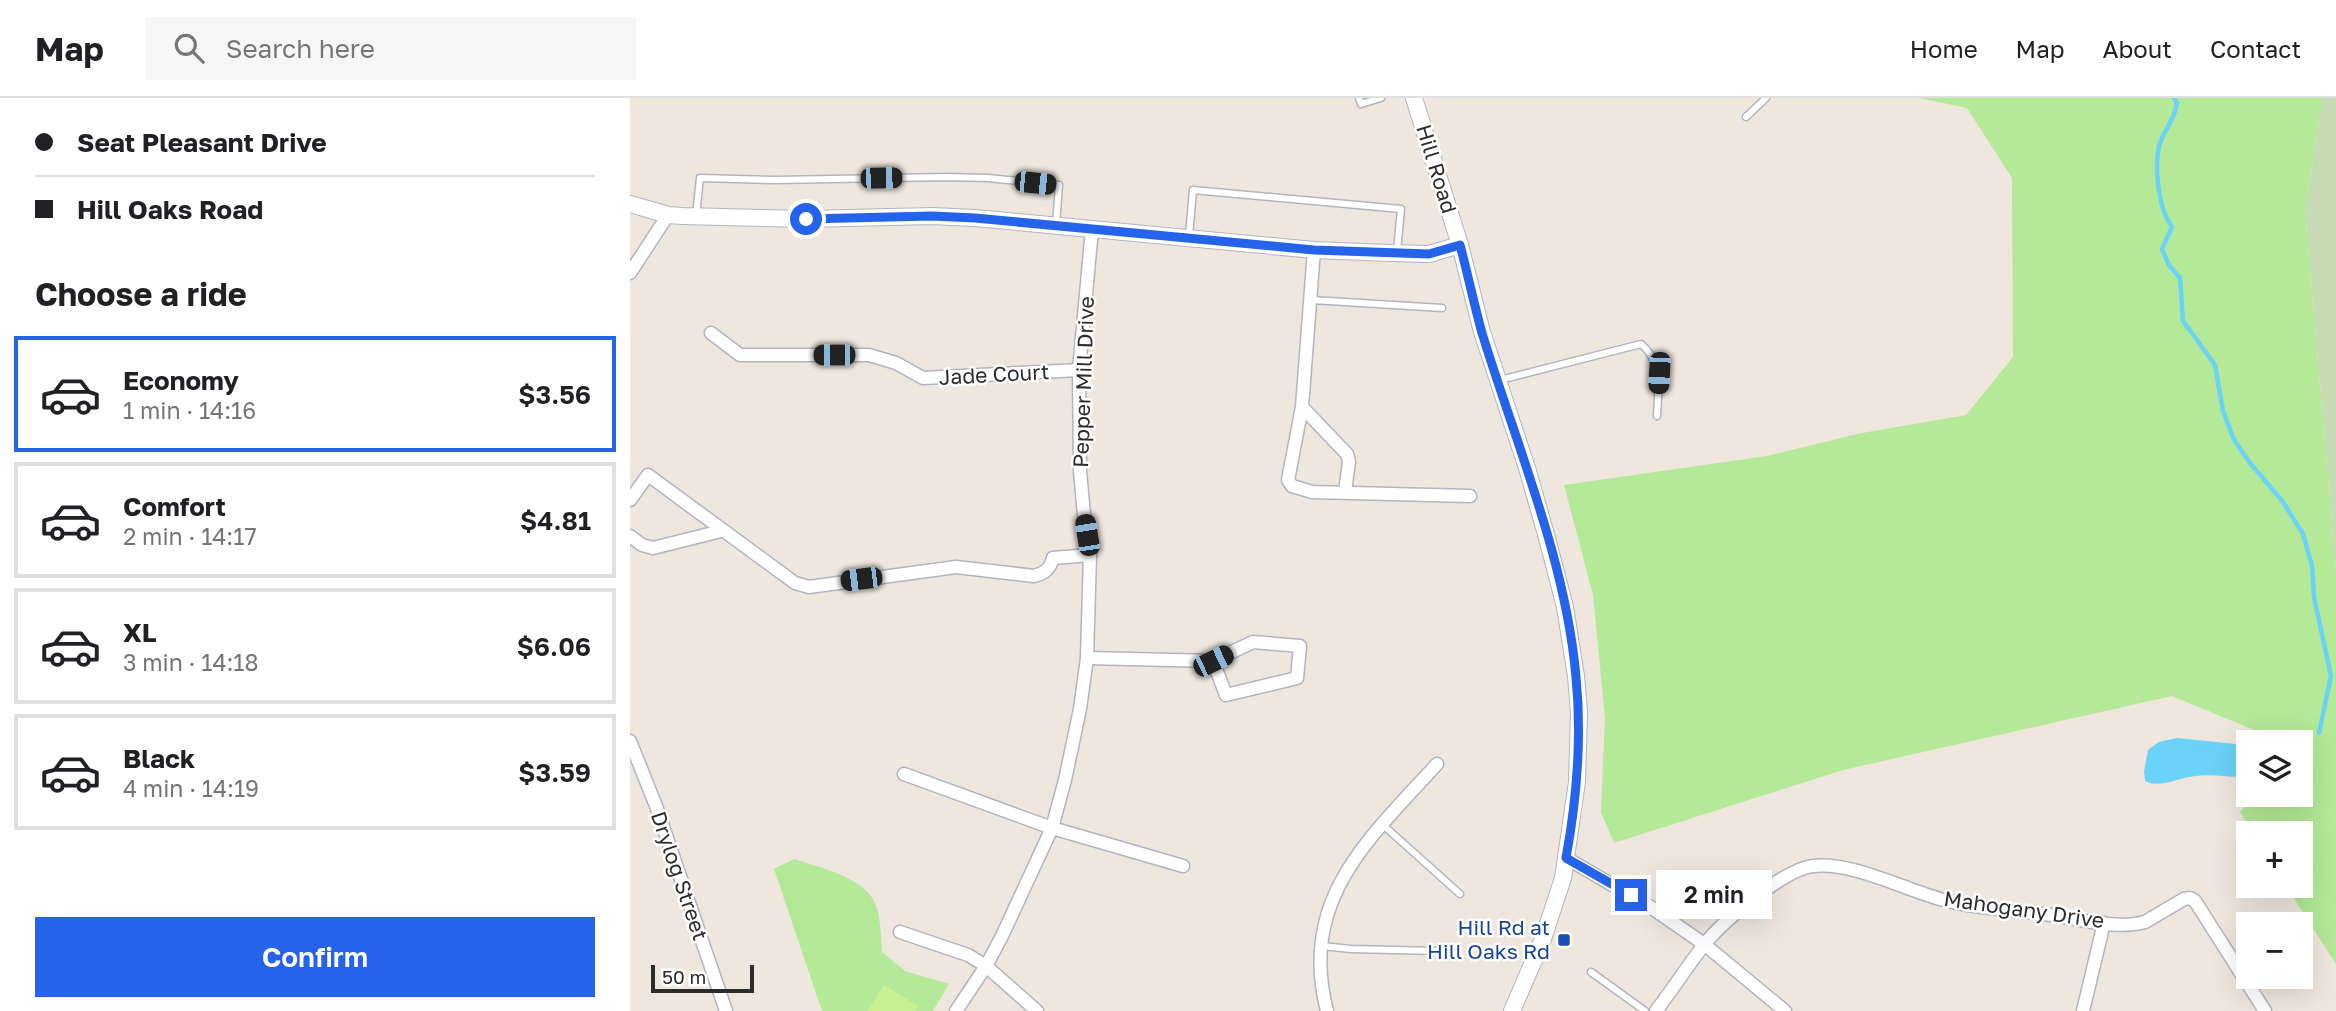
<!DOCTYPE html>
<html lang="en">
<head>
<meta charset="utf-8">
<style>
	:root { --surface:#fff; --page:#f6f6f6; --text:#202124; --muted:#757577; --line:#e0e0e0; --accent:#2563eb }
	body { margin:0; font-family:"Golos Text",sans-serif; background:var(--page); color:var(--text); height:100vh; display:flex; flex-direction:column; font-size:26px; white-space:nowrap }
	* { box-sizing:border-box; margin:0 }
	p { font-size:23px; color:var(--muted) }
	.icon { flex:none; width:38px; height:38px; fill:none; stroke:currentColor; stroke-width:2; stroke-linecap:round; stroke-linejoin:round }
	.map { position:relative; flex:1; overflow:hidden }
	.details { display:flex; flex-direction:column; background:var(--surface); width:630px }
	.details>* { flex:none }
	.guide { display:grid; align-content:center; height:154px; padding:0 35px; background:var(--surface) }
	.tools { position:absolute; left:1606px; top:632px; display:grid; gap:14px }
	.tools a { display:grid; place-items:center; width:77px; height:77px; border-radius:0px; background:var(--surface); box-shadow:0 7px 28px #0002; font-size:35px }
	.scale { position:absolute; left:21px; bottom:18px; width:103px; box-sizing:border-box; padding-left:7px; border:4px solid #2c2c2c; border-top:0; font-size:19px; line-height:24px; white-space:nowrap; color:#2c2c2c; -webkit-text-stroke:5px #fff; paint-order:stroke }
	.end { position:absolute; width:32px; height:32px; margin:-16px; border:9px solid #2563eb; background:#fff; box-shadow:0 0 0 4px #fff }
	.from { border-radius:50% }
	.bubble { position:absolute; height:49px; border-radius:0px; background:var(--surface); box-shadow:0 7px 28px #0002; font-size:23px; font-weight:600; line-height:49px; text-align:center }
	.car { position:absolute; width:21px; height:42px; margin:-21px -10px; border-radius:9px; box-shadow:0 0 5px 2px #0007; background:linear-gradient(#222 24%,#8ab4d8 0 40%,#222 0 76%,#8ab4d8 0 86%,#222 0) }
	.guide b { display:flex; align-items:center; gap:24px; height:66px; font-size:26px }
	.guide b+b { border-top:2px solid var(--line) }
	.guide i { width:18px; height:18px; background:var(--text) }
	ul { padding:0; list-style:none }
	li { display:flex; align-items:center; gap:21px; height:116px; margin:0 14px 10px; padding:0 21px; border:4px solid var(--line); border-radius:0px }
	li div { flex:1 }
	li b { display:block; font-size:26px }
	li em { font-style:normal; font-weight:600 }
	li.on { border-color:var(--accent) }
	li>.icon { width:63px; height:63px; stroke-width:1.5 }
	h2 { padding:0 35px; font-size:32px; line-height:84px }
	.action { display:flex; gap:14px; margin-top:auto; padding:14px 35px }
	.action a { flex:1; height:80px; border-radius:0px; background:var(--accent); color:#fff; font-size:28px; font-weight:600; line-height:80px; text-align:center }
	header { display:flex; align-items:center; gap:42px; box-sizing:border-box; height:98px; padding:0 35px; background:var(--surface); border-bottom:2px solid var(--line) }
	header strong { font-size:33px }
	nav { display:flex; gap:38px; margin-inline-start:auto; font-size:24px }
	.search { width:490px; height:63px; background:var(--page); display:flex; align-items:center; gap:18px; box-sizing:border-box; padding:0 24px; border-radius:0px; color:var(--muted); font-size:26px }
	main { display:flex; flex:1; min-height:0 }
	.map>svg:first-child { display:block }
	.green { fill:#b3e997 }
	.cemetery { fill:#c6dab4 }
	.pitch { fill:#c9f192 }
	.water { fill:#6ad3f7 }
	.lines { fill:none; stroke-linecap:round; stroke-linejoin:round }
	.stream { stroke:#6ad3f7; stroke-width:4.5 }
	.service-casing { stroke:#b2b4c1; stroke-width:9 }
	.minor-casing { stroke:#b2b4c1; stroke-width:15 }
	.tertiary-casing { stroke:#b2b4c1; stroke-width:18 }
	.service { stroke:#fff; stroke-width:6 }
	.minor { stroke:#fff; stroke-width:12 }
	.tertiary { stroke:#fff; stroke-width:16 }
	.route { stroke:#2563eb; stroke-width:9 }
	.transit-dot { fill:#1a4fb4; stroke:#fff; stroke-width:2.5 }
	.labels { text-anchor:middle; stroke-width:5; stroke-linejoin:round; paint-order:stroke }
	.street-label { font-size:21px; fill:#2c2c2c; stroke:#fff }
	.transit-label { font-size:21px; fill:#164399; stroke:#fff; text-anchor:end }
</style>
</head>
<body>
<header>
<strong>Map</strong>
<div class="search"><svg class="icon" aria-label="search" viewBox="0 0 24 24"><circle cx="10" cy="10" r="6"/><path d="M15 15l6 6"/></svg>Search here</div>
<nav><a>Home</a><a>Map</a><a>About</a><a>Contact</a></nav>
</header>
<main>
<section class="details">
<div class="guide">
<b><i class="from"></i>Seat Pleasant Drive</b>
<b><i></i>Hill Oaks Road</b>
</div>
<h2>Choose a ride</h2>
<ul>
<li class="on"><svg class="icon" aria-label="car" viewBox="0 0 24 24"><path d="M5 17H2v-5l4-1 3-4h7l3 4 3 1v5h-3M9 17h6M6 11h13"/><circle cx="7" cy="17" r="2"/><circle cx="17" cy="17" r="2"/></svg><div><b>Economy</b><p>1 min · 14:16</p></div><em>$3.56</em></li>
<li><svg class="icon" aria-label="car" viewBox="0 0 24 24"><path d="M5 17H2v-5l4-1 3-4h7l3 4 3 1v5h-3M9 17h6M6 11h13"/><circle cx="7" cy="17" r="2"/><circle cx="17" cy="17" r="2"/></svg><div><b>Comfort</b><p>2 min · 14:17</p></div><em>$4.81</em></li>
<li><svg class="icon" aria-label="car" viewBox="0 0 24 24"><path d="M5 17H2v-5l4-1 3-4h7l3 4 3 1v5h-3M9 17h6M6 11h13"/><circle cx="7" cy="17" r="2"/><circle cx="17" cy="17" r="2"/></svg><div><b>XL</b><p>3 min · 14:18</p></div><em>$6.06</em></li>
<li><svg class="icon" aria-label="car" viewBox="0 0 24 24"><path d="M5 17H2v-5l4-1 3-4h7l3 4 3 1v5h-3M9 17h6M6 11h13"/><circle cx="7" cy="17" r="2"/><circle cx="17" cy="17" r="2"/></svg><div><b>Black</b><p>4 min · 14:19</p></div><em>$3.59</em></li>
</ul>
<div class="action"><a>Confirm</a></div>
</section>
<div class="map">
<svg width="1706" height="913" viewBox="0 0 1706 913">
	<rect width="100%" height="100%" fill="#efe7de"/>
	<g class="green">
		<path d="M1289 0H1693L1675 113 1706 472V866L1656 788H1671V735H1623L1610 714 1625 697 1671 696V644H1633L1634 636 1542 598 1213 672 984 745 971 714 975 620 963 497 934 387 1137 358 1232 335 1336 317 1383 259 1382 80 1337 10Z"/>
		<path d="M164 761C188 769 234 779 245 805 251 820 251 838 252 854L275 873 319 886 303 913H192L144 771Z"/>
	</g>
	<path class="cemetery" d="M1693 0H1706V472L1675 113Z"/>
	<path class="pitch" d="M254 887 288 908 285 913H238Z"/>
	<path class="water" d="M1547 640 1606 646 1619 657V677L1615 679C1596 679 1578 675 1559 679 1543 682 1529 690 1515 683L1514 673 1518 652 1529 644Z"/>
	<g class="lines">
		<path class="stream" d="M1544 0 1547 5C1545 20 1538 27 1532 40 1522 61 1528 110 1542 129L1532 151 1539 167 1550 180 1553 223 1585 267 1593 313 1604 342 1620 365 1653 404 1673 436 1682 468 1684 499 1701 578 1689 635"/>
		<defs>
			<g id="service">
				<path d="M729 0 731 6 751 0"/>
				<path d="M1116 19 1136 0"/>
				<path d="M66 117 70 80 145 82 316 79 358 80 429 87 426 127"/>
				<path d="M559 138 563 92 771 111 767 153"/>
				<path d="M682 202 812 210"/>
				<path d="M870 282 1011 246C1034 265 1028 292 1027 318"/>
				<path d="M753 727 830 796"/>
				<path d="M692 848 721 851 807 853"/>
				<path d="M961 874 1015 913"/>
			</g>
			<g id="minor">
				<path d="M684 152 672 309 717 356 719 363 715 394"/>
				<path d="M0 175 38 117"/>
				<path d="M81 235 110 257H239L266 265 293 280 449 272"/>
				<path d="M672 309 658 382 662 388 682 394 840 398"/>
				<path d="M0 402 18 377 165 485 179 489 326 469 404 478C415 475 420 471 423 460L460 457"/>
				<path d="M0 438 12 447 23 450 91 433"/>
				<path d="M457 560 583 563 623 544 670 548 667 580 596 597 583 563"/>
				<path d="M0 643 26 708 96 913"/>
				<path d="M274 676 422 730 553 768"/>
				<path d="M936 760 1022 810 1074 846 1155 913"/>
				<path d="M270 834 338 857 356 868 407 913"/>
				<path d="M326 913 356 868 372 838 422 730 435 682 450 611 457 560 460 457 454 417 450 373 449 272 462 131"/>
				<path d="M697 913C668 801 739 741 807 666"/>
				<path d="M1026 913C1042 892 1057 869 1073 848 1091 825 1154 771 1183 768 1220 763 1274 791 1310 801 1346 811 1384 812 1421 817 1450 821 1486 832 1515 824L1554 801 1560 800 1565 803 1635 913"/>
				<path d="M1453 913 1474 825"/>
			</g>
			<g id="tertiary">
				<path d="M784 0 830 147 852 234 897 370 917 440 935 509 946 578 949 614 947 684 933 780 913 841 882 913"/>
				<path d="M0 106 38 117 52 118 176 121 302 118 345 120 684 152 761 155 799 156 830 147"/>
			</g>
		</defs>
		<use href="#service" class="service-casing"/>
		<use href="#minor" class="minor-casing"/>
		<use href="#tertiary" class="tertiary-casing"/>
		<use href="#service" class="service"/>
		<use href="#minor" class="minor"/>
		<use href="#tertiary" class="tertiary"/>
	</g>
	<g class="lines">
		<path class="route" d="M176 121 302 118 345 120 684 152 799 156 830 147C838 177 844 206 852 235 886 346 936 463 946 579 952 640 947 700 936 760L1001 797"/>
	</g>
	<rect class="transit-dot" x="927" y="835" width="14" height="14" rx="3.5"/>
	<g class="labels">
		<g class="street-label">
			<text transform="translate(806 71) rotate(73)" y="7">Hill Road</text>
			<text transform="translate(364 277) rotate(-3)" y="7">Jade Court</text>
			<text transform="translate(454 284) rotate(-88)" y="7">Pepper Mill Drive</text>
			<text transform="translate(49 778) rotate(71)" y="7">Drylog Street</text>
			<text transform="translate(1394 812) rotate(8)" y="7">Mahogany Drive</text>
		</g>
		<g class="transit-label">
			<text x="920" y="837">Hill Rd at<tspan x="920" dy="24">Hill Oaks Rd</tspan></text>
		</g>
	</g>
</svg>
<div class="tools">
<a><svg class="icon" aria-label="layers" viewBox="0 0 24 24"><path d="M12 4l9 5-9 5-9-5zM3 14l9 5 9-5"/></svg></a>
<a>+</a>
<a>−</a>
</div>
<div class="scale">50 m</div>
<i class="end from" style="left:176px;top:121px"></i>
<i class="end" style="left:1001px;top:797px"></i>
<div class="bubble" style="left:1026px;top:772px;width:116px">2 min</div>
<i class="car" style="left:251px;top:80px;rotate:89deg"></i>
<i class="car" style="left:405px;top:85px;rotate:96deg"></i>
<i class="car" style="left:204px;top:257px;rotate:270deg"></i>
<i class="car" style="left:1029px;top:275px;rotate:183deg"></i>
<i class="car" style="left:457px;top:437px;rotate:351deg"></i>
<i class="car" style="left:231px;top:481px;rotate:263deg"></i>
<i class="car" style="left:583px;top:563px;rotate:64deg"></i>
</div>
</main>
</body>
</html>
